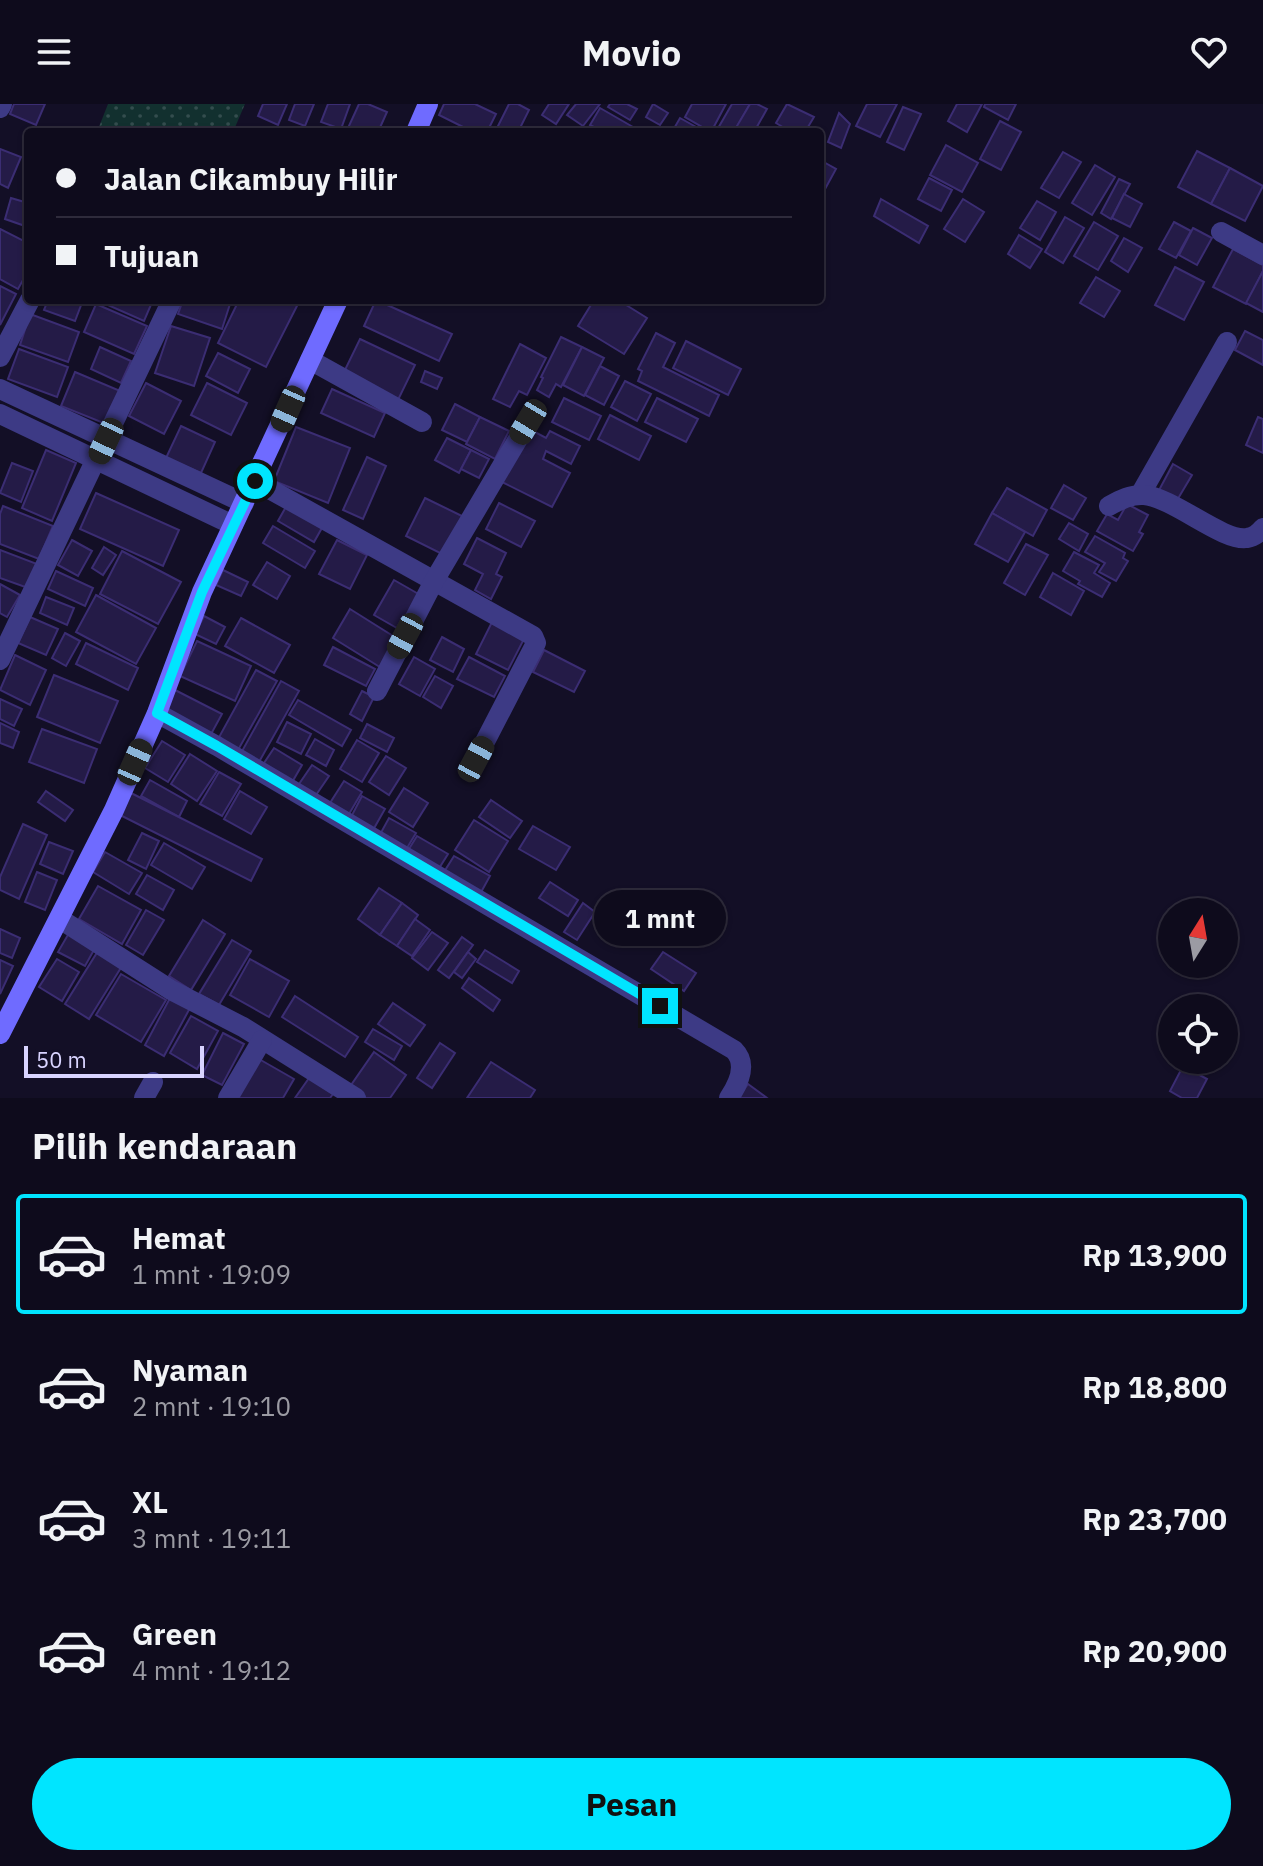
<!DOCTYPE html>
<html lang="id">
<head>
<meta charset="utf-8">
<style>
	:root { --surface:#0e0b1c; --page:#171425; --text:#f1f3f6; --muted:#9b9ba3; --line:#2e2b3b; --accent:#00e5ff }
	body { margin:0; font-family:"IBM Plex Sans",sans-serif; background:var(--page); color:var(--text); height:100vh; display:flex; flex-direction:column; font-size:30px; white-space:nowrap }
	* { box-sizing:border-box; margin:0 }
	p { font-size:26px; color:var(--muted) }
	.icon { flex:none; width:44px; height:44px; fill:none; stroke:currentColor; stroke-width:2; stroke-linecap:round; stroke-linejoin:round }
	.map { position:relative; height:994px; overflow:hidden }
	.sheet { display:flex; flex-direction:column; background:var(--surface); flex:1 }
	.sheet>* { flex:none }
	.top-card { position:absolute; left:24px; top:24px; width:800px; height:176px; border-radius:8px; box-shadow:0 2px 6px #0004,0 0 0 2px var(--line); display:grid; align-content:center; height:176px; padding:0 32px; background:var(--surface) }
	.needle { width:52px; rotate:11deg }
	.tools { position:absolute; left:1158px; top:794px; display:grid; gap:16px }
	.tools a { display:grid; place-items:center; width:80px; height:80px; border-radius:50%; background:var(--surface); box-shadow:0 2px 6px #0004,0 0 0 2px var(--line); font-size:40px }
	.scale { position:absolute; left:24px; bottom:20px; width:180px; box-sizing:border-box; padding-left:8px; border:4px solid #d9d4ff; border-top:0; font-size:22px; line-height:28px; white-space:nowrap; color:#d9d4ff; -webkit-text-stroke:6px #130f26; paint-order:stroke }
	.end { position:absolute; width:36px; height:36px; margin:-18px; border:10px solid #00e5ff; background:#111; box-shadow:0 0 0 4px #111 }
	.from { border-radius:50% }
	.bubble { position:absolute; height:56px; border-radius:28px; background:var(--surface); box-shadow:0 2px 6px #0004,0 0 0 2px var(--line); font-size:26px; font-weight:700; line-height:56px; text-align:center }
	.car { position:absolute; width:24px; height:48px; margin:-24px -12px; border-radius:10px; box-shadow:0 0 6px 2px #0007; background:linear-gradient(#222 24%,#8ab4d8 0 40%,#222 0 76%,#8ab4d8 0 86%,#222 0) }
	.top-card b { display:flex; align-items:center; gap:28px; height:76px; font-size:30px }
	.top-card b+b { border-top:2px solid var(--line) }
	.top-card i { width:20px; height:20px; background:var(--text) }
	ul { padding:0; list-style:none }
	li { display:flex; align-items:center; gap:24px; height:120px; margin:0 16px 12px; padding:0 16px; border:4px solid transparent; border-radius:8px }
	li div { flex:1 }
	li b { display:block; font-size:30px }
	li em { font-style:normal; font-weight:700 }
	li.active { border-color:var(--accent) }
	li>.icon { width:72px; height:72px; stroke-width:1.5 }
	h2 { padding:0 32px; font-size:36px; line-height:96px }
	.primary-button { display:flex; gap:16px; margin-top:auto; padding:16px 32px }
	.primary-button a { flex:1; height:92px; border-radius:48px; background:var(--accent); color:#111; font-size:32px; font-weight:700; line-height:92px; text-align:center }
	header { display:flex; justify-content:space-between; align-items:center; height:104px; padding:0 32px; background:var(--surface); font-size:36px; font-weight:700 }
	.map>svg:first-child { display:block }
	.park { fill:url(#park-dots) }
	.building { fill:#241b47; stroke:#3b2d73; stroke-width:2 }
	.lines { fill:none; stroke-linecap:round; stroke-linejoin:round }
	.street { stroke:#3d3a85; stroke-width:20 }
	.secondary { stroke:#6f6bff; stroke-width:20 }
	.route { stroke:#00e5ff; stroke-width:10 }
</style>
</head>
<body>
<header><svg class="icon" aria-label="menu" viewBox="0 0 24 24"><path d="M4 6h16M4 12h16M4 18h16"/></svg>Movio<svg class="icon" aria-label="heart" viewBox="0 0 24 24"><path d="M12 20l-8-8c-3-5 5-10 8-4 3-6 11-1 8 4z"/></svg></header>
<div class="map">
<svg width="1263" height="994" viewBox="0 0 1263 994">
	<defs>
		<pattern id="park-dots" width="8" height="8" patternUnits="userSpaceOnUse" patternTransform="scale(2)"><rect width="8" height="8" fill="#12302f"/><path d="M2 2h.1M6 6h.1" fill="none" stroke="#344d4e" stroke-width="1.8" stroke-linecap="round"/></pattern>
	</defs>
	<rect width="100%" height="100%" fill="#130f26"/>
	<path class="park" d="M108 0H245L233 28H97Z"/>
	<g class="building">
		<path d="M14 0H45L36 21 10 10Z"/>
		<path d="M263 0H287L278 21 258 12Z"/>
		<path d="M295 0H314L305 22 289 16Z"/>
		<path d="M328 0H350L341 25 321 18Z"/>
		<path d="M359 0H368L387 8 378 28H356L348 24Z"/>
		<path d="M444 0H475L496 10 487 28H473L439 11Z"/>
		<path d="M509 0H518L529 6 518 28H495Z"/>
		<path d="M549 0H569L556 20 542 11Z"/>
		<path d="M576 0H600L583 22 567 11Z"/>
		<path d="M610 0H627L637 5 630 16 608 3Z"/>
		<path d="M653 0 668 9 660 21 646 13Z"/>
		<path d="M692 0H726L711 28 685 13Z"/>
		<path d="M732 0H750L734 28H720L717 26Z"/>
		<path d="M750 0H757L767 5 754 28H736L734 27Z"/>
		<path d="M787 0 814 13 805 28H791L776 19Z"/>
		<path d="M867 0H897L880 33 856 22Z"/>
		<path d="M957 0H982L967 28 948 17Z"/>
		<path d="M985 0H1016L1008 16 984 3Z"/>
		<path d="M903 3 921 10 904 46 887 38Z"/>
		<path d="M600 4 633 23 630 28H603L590 21Z"/>
		<path d="M839 9 850 20 841 44 828 38Z"/>
		<path d="M680 14 705 28H672Z"/>
		<path d="M1000 17 1021 28 1001 66 980 55Z"/>
		<path d="M946 41 978 59 962 88 930 71Z"/>
		<path d="M0 45 21 53 8 84 0 80Z"/>
		<path d="M1197 47 1230 64 1211 100 1178 83Z"/>
		<path d="M1063 48 1081 58 1059 94 1041 84Z"/>
		<path d="M820 56 836 65 824 87 820 85Z"/>
		<path d="M1095 61 1115 73 1092 111 1072 99Z"/>
		<path d="M1230 64 1263 82 1245 117 1211 100Z"/>
		<path d="M929 74 952 86 941 107 918 95Z"/>
		<path d="M1119 75 1130 80 1111 115 1101 109Z"/>
		<path d="M1124 90 1142 100 1130 123 1112 114Z"/>
		<path d="M11 94 28 99V123L5 115Z"/>
		<path d="M881 95 928 122 919 139 874 112Z"/>
		<path d="M963 95 984 108 965 138 944 125Z"/>
		<path d="M1037 97 1056 108 1040 136 1020 124Z"/>
		<path d="M1065 113 1084 124 1063 159 1045 148Z"/>
		<path d="M1094 118 1118 132 1098 166 1074 152Z"/>
		<path d="M1174 118 1191 127 1176 154 1159 145Z"/>
		<path d="M1193 124 1212 134 1197 161 1179 151Z"/>
		<path d="M0 125 28 139V167L18 185 0 175Z"/>
		<path d="M1019 131 1042 145 1030 164 1008 150Z"/>
		<path d="M1124 134 1142 144 1128 168 1111 157Z"/>
		<path d="M1233 145 1263 161V167L1246 200 1213 183Z"/>
		<path d="M1175 163 1204 178 1184 216 1155 201Z"/>
		<path d="M1263 167V208L1246 199Z"/>
		<path d="M1096 173 1120 187 1104 213 1080 199Z"/>
		<path d="M0 182 16 190 0 221Z"/>
		<path d="M48 196H83L75 217 44 206Z"/>
		<path d="M102 196H153L144 217 101 198Z"/>
		<path d="M183 196H217L230 200 222 225 178 210Z"/>
		<path d="M239 196H300L266 263 218 239Z"/>
		<path d="M376 196 452 230 439 257 364 222Z"/>
		<path d="M594 196H618L647 214 624 250 578 222Z"/>
		<path d="M96 200 147 222 134 250 84 228Z"/>
		<path d="M30 210 79 228 68 258 20 241Z"/>
		<path d="M171 222 210 234 194 282 155 269Z"/>
		<path d="M1245 227 1263 236V261L1235 246Z"/>
		<path d="M656 229 675 239 663 263 719 291 709 312 638 277 642 267 638 265Z"/>
		<path d="M561 233 582 243 561 283 556 280 549 293 537 286 543 274 541 273Z"/>
		<path d="M360 235 415 261 397 298 342 272Z"/>
		<path d="M686 237 741 265 728 291 673 264Z"/>
		<path d="M520 240 546 254 527 291 519 287 510 303 493 295Z"/>
		<path d="M100 243 131 257 121 279 91 265Z"/>
		<path d="M582 243 604 254 584 292 563 281Z"/>
		<path d="M19 245 68 263 57 293 8 275Z"/>
		<path d="M218 249 250 265 238 289 206 272Z"/>
		<path d="M600 262 619 272 604 301 585 291Z"/>
		<path d="M425 267 442 274 437 285 421 278Z"/>
		<path d="M75 268 125 289 111 322 61 302Z"/>
		<path d="M625 277 651 290 637 317 611 303Z"/>
		<path d="M146 279 181 297 164 330 129 312Z"/>
		<path d="M207 279 247 299 231 331 191 311Z"/>
		<path d="M332 285 385 309 374 333 321 309Z"/>
		<path d="M564 294 601 312 589 336 552 318Z"/>
		<path d="M657 294 698 315 686 338 645 318Z"/>
		<path d="M455 300 480 313 467 338 442 326Z"/>
		<path d="M610 311 651 332 639 356 598 335Z"/>
		<path d="M480 313 509 327 495 355 466 340Z"/>
		<path d="M1258 313 1263 315V349L1246 341Z"/>
		<path d="M181 322 215 338 201 369 166 354Z"/>
		<path d="M296 323 350 344 328 399 274 377Z"/>
		<path d="M531 326 546 334 550 327 580 342 571 360 546 347 543 355 570 369 552 403 502 378Z"/>
		<path d="M447 334 471 346 459 369 435 356Z"/>
		<path d="M46 346 76 359 52 417 22 404Z"/>
		<path d="M471 346 489 355 479 374 461 365Z"/>
		<path d="M367 353 386 362 363 415 343 406Z"/>
		<path d="M12 359 33 367 21 398 0 389Z"/>
		<path d="M1173 360 1192 371 1176 398 1158 388Z"/>
		<path d="M1064 381 1086 394 1073 416 1051 404Z"/>
		<path d="M1007 384 1047 406 1033 432 992 409Z"/>
		<path d="M96 389 179 426 163 462 80 425Z"/>
		<path d="M425 394 464 413 444 451 406 432Z"/>
		<path d="M499 399 535 417 521 443 486 425Z"/>
		<path d="M1127 400 1148 411 1139 428 1143 430 1133 447 1097 427 1107 410 1118 416Z"/>
		<path d="M287 401 323 422 314 438 278 417Z"/>
		<path d="M3 402 53 422 39 455 0 440V410Z"/>
		<path d="M992 409 1025 428 1008 458 975 440Z"/>
		<path d="M1069 419 1088 430 1079 447 1059 435Z"/>
		<path d="M273 422 315 447 305 464 263 439Z"/>
		<path d="M1095 432 1125 449 1123 454 1128 457 1116 477 1099 468 1105 459 1085 448Z"/>
		<path d="M477 434 506 449 496 470 502 473 491 495 475 486 483 470 464 460Z"/>
		<path d="M72 436 92 447 78 472 58 461Z"/>
		<path d="M337 436 367 451 350 485 319 470Z"/>
		<path d="M1026 440 1048 451 1025 491 1004 479Z"/>
		<path d="M104 443 116 451 103 471 92 464Z"/>
		<path d="M0 446 37 460 28 484 0 474Z"/>
		<path d="M122 447 181 478 158 520 100 490Z"/>
		<path d="M1074 448 1099 461 1094 469 1110 479 1102 493 1078 480 1080 477 1063 467Z"/>
		<path d="M267 458 290 472 277 495 253 481Z"/>
		<path d="M223 466 248 478 241 492 216 481Z"/>
		<path d="M56 467 93 484 85 502 48 485Z"/>
		<path d="M1053 469 1084 487 1071 511 1040 493Z"/>
		<path d="M394 476 422 492 402 527 374 511Z"/>
		<path d="M0 480 20 491 7 513 0 509Z"/>
		<path d="M96 491 156 524 136 560 76 528Z"/>
		<path d="M46 493 74 504 67 521 40 509Z"/>
		<path d="M350 505 401 537 383 565 333 534Z"/>
		<path d="M204 512 225 523 216 540 195 530Z"/>
		<path d="M30 513 58 525 46 551 18 539Z"/>
		<path d="M241 514 290 541 274 569 225 542Z"/>
		<path d="M493 516 525 533 508 566 476 550Z"/>
		<path d="M65 529 80 537 66 562 52 554Z"/>
		<path d="M442 533 464 545 453 568 430 556Z"/>
		<path d="M197 537 251 562 235 597 180 572Z"/>
		<path d="M86 539 138 564 128 586 76 560Z"/>
		<path d="M333 543 375 565 366 582 324 561Z"/>
		<path d="M544 546 585 567 574 588 533 568Z"/>
		<path d="M15 551 46 566 30 601 0 586Z"/>
		<path d="M414 553 435 565 420 592 399 580Z"/>
		<path d="M469 553 505 572 494 593 457 575Z"/>
		<path d="M256 566 277 577 238 646 218 635Z"/>
		<path d="M54 571 118 597 100 639 37 613Z"/>
		<path d="M435 572 453 582 441 604 423 593Z"/>
		<path d="M281 577 299 587 259 658 241 649Z"/>
		<path d="M175 586 222 610 210 632 164 608Z"/>
		<path d="M362 587 374 593 362 617 350 610Z"/>
		<path d="M0 595 22 605 14 622 0 615Z"/>
		<path d="M298 596 351 626 342 642 289 611Z"/>
		<path d="M287 618 311 630 301 650 277 638Z"/>
		<path d="M0 619 19 628 13 644 0 639Z"/>
		<path d="M367 620 394 634 387 648 360 634Z"/>
		<path d="M42 625 97 645 84 679 29 658Z"/>
		<path d="M315 635 334 646 326 662 306 651Z"/>
		<path d="M357 636 379 649 362 678 340 665Z"/>
		<path d="M162 637 185 651 168 678 145 664Z"/>
		<path d="M274 644 302 661 291 680 262 662Z"/>
		<path d="M190 650 217 667 197 697 171 680Z"/>
		<path d="M386 652 406 664 389 691 369 678Z"/>
		<path d="M312 661 329 672 314 694 297 683Z"/>
		<path d="M219 668 241 680 222 712 200 700Z"/>
		<path d="M150 676 187 697 179 713 141 692Z"/>
		<path d="M344 677 362 688 349 710 330 699Z"/>
		<path d="M404 684 428 699 413 723 389 708Z"/>
		<path d="M46 687 73 706 65 717 38 698Z"/>
		<path d="M240 687 267 703 251 730 224 715Z"/>
		<path d="M129 688 262 755 251 777 118 710Z"/>
		<path d="M362 692 385 705 373 726 351 713Z"/>
		<path d="M491 696 522 717 510 734 479 713Z"/>
		<path d="M389 714 416 729 404 749 378 734Z"/>
		<path d="M474 716 508 737 489 768 455 746Z"/>
		<path d="M23 720 47 731 19 795 0 786V773Z"/>
		<path d="M533 722 570 743 556 766 519 745Z"/>
		<path d="M142 729 159 737 146 765 128 756Z"/>
		<path d="M417 732 448 750 438 766 407 748Z"/>
		<path d="M49 738 73 747 63 770 40 760Z"/>
		<path d="M164 739 205 763 192 785 151 761Z"/>
		<path d="M105 748 142 769 129 790 93 768Z"/>
		<path d="M454 752 490 772 480 790 444 768Z"/>
		<path d="M37 768 57 776 45 806 25 798Z"/>
		<path d="M147 771 174 786 163 806 136 790Z"/>
		<path d="M550 778 578 796 568 812 539 794Z"/>
		<path d="M98 782 141 806 122 840 79 815Z"/>
		<path d="M379 784 402 799 380 831 358 815Z"/>
		<path d="M402 799 418 811 397 842 380 831Z"/>
		<path d="M583 799 595 808 577 836 564 828Z"/>
		<path d="M146 806 164 816 143 851 126 841Z"/>
		<path d="M415 815 430 826 412 852 397 842Z"/>
		<path d="M203 816 225 830 191 886 169 872Z"/>
		<path d="M0 825 20 834 12 854 0 849Z"/>
		<path d="M432 828 448 839 428 866 412 854Z"/>
		<path d="M69 829 95 844 85 862 58 848Z"/>
		<path d="M462 833 473 841 449 874 438 866Z"/>
		<path d="M232 836 251 847 219 901 199 890Z"/>
		<path d="M485 846 519 867 512 879 477 858Z"/>
		<path d="M98 847 122 862 89 915 65 900Z"/>
		<path d="M468 848 476 855 462 874 454 868Z"/>
		<path d="M663 848 696 869 684 887 651 865Z"/>
		<path d="M57 855 79 868 62 897 39 883Z"/>
		<path d="M250 855 289 877 269 913 230 891Z"/>
		<path d="M0 856 13 862 0 890Z"/>
		<path d="M121 870 166 896 141 938 96 911Z"/>
		<path d="M469 874 500 896 493 907 462 884Z"/>
		<path d="M295 892 358 933 345 953 282 913Z"/>
		<path d="M170 894 190 904 164 952 145 941Z"/>
		<path d="M393 899 425 921 410 942 378 920Z"/>
		<path d="M191 912 218 927 197 965 170 949Z"/>
		<path d="M373 925 402 942 394 956 365 938Z"/>
		<path d="M223 929 244 940 222 981 202 971Z"/>
		<path d="M440 939 455 949 432 984 417 974Z"/>
		<path d="M374 948 406 971 390 994H364L349 984Z"/>
		<path d="M259 955 294 975 283 994H236Z"/>
		<path d="M491 958 535 986 530 994H467Z"/>
		<path d="M1183 962 1207 975 1197 994H1182L1170 987Z"/>
		<path d="M309 974 333 990 330 994H295Z"/>
		<path d="M748 980 767 994H738Z"/>
	</g>
	<g class="lines">
		<g class="street">
			<path d="M0 4 2 0"/>
			<path d="M1221 128 1263 151"/>
			<path d="M0 253 30 196"/>
			<path d="M310 256 422 318"/>
			<path d="M0 285 244 399"/>
			<path d="M0 310 233 421"/>
			<path d="M255 377 533 532 536 539 476 655"/>
			<path d="M1140 391 1227 238"/>
			<path d="M1109 402C1120 396 1131 390 1144 391 1174 394 1223 438 1247 434 1254 433 1259 429 1263 424"/>
			<path d="M0 556 172 196"/>
			<path d="M377 587 434 477 528 318"/>
			<path d="M157 609 217 642 734 946C748 960 739 979 729 994"/>
			<path d="M60 815 171 886 243 923 356 994"/>
			<path d="M144 994 153 978"/>
			<path d="M228 994 262 936"/>
		</g>
		<g class="secondary">
			<path d="M416 28 428 0"/>
			<path d="M0 930 114 706 157 609 202 488 338 196"/>
		</g>
	</g>
	<g class="lines">
		<path class="route" d="M255 377 202 488 157 609 217 642 660 902"/>
	</g>
</svg>
<div class="tools">
<a><svg class="needle" viewBox="-14 -14 28 28"><path d="M0-13l5 13h-10z" fill="#e53935"/><path d="M0 13l5-13h-10z" fill="#9b9ba3"/></svg></a>
<a><svg class="icon" aria-label="locate" viewBox="0 0 24 24"><circle cx="12" cy="12" r="6"/><path d="M12 2v4M12 18v4M2 12h4M18 12h4"/></svg></a>
</div>
<div class="scale">50 m</div>
<i class="end from" style="left:255px;top:377px"></i>
<i class="end" style="left:660px;top:902px"></i>
<div class="bubble" style="left:594px;top:786px;width:132px">1 mnt</div>
<i class="car" style="left:288px;top:305px;rotate:204deg"></i>
<i class="car" style="left:528px;top:318px;rotate:211deg"></i>
<i class="car" style="left:106px;top:337px;rotate:205deg"></i>
<i class="car" style="left:405px;top:532px;rotate:208deg"></i>
<i class="car" style="left:476px;top:655px;rotate:28deg"></i>
<i class="car" style="left:135px;top:658px;rotate:24deg"></i>
<div class="top-card">
<b><i class="from"></i>Jalan Cikambuy Hilir</b>
<b><i></i>Tujuan</b>
</div>
</div>
<section class="sheet">
<h2>Pilih kendaraan</h2>
<ul>
<li class="active"><svg class="icon" aria-label="car" viewBox="0 0 24 24"><path d="M5 17H2v-5l4-1 3-4h7l3 4 3 1v5h-3M9 17h6M6 11h13"/><circle cx="7" cy="17" r="2"/><circle cx="17" cy="17" r="2"/></svg><div><b>Hemat</b><p>1 mnt · 19:09</p></div><em>Rp 13,900</em></li>
<li><svg class="icon" aria-label="car" viewBox="0 0 24 24"><path d="M5 17H2v-5l4-1 3-4h7l3 4 3 1v5h-3M9 17h6M6 11h13"/><circle cx="7" cy="17" r="2"/><circle cx="17" cy="17" r="2"/></svg><div><b>Nyaman</b><p>2 mnt · 19:10</p></div><em>Rp 18,800</em></li>
<li><svg class="icon" aria-label="car" viewBox="0 0 24 24"><path d="M5 17H2v-5l4-1 3-4h7l3 4 3 1v5h-3M9 17h6M6 11h13"/><circle cx="7" cy="17" r="2"/><circle cx="17" cy="17" r="2"/></svg><div><b>XL</b><p>3 mnt · 19:11</p></div><em>Rp 23,700</em></li>
<li><svg class="icon" aria-label="car" viewBox="0 0 24 24"><path d="M5 17H2v-5l4-1 3-4h7l3 4 3 1v5h-3M9 17h6M6 11h13"/><circle cx="7" cy="17" r="2"/><circle cx="17" cy="17" r="2"/></svg><div><b>Green</b><p>4 mnt · 19:12</p></div><em>Rp 20,900</em></li>
</ul>
<div class="primary-button"><a>Pesan</a></div>
</section>
</body>
</html>
